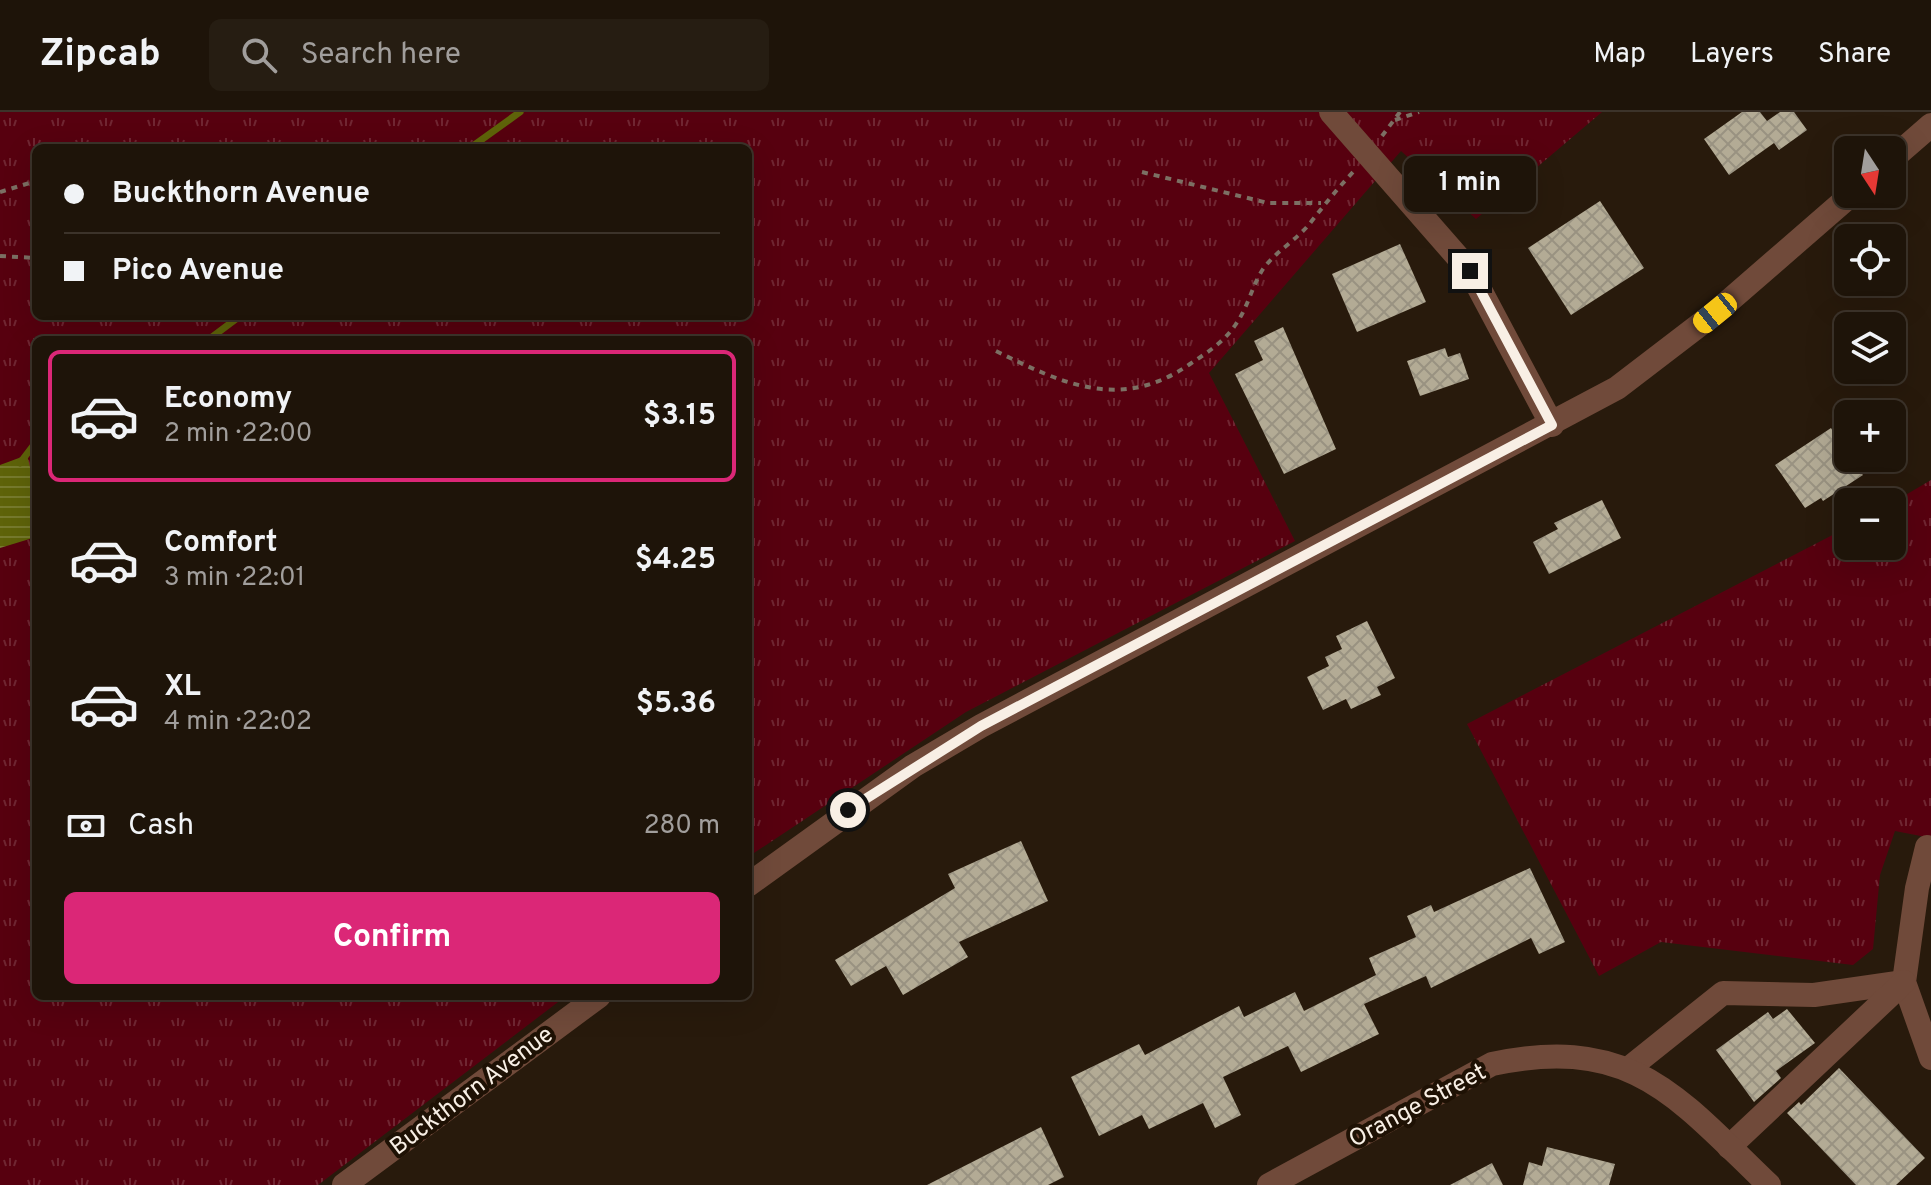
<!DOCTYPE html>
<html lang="en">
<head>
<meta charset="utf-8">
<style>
	:root { --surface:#1e1409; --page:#261d12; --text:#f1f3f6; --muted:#a19e9c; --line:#3c332a; --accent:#db2777 }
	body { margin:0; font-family:Overpass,sans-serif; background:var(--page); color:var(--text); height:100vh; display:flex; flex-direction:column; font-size:30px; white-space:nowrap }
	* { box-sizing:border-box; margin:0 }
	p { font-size:26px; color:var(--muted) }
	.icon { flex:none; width:44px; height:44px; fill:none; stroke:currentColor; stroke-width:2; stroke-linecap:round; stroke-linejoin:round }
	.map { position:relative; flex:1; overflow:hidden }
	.sheet { position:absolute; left:32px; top:224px; width:720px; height:664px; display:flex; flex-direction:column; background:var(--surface); border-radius:12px; box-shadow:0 8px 32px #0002,0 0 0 2px var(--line) }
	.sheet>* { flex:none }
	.top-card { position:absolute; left:32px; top:32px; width:720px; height:176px; border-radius:12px; box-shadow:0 8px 32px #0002,0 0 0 2px var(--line); display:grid; align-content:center; height:176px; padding:0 32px; background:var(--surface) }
	.needle { width:52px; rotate:168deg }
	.buttons { position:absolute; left:1834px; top:24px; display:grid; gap:16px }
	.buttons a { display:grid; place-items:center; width:72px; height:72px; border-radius:12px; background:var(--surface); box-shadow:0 8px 32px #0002,0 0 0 2px var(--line); font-size:40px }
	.end { position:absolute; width:36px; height:36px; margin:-18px; border:10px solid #f8efe5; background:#111; box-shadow:0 0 0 4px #111 }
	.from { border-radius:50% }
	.bubble { position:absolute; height:56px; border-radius:12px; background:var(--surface); box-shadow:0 8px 32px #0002,0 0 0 2px var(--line); font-size:26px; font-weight:700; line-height:56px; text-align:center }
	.car { position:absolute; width:24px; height:48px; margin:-24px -12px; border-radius:10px; box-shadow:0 0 6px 2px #0007; background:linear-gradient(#f5c518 24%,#345 0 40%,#f5c518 0 76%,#345 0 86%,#f5c518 0) }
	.top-card b { display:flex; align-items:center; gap:28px; height:76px; font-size:30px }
	.top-card b+b { border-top:2px solid var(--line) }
	.top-card i { width:20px; height:20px; background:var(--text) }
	ul { padding:14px 0 0; list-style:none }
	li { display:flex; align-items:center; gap:24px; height:132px; margin:0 16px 12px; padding:0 16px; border:4px solid transparent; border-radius:12px }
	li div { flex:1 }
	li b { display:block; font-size:30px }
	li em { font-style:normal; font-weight:700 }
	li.current { border-color:var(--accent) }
	li>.icon { width:72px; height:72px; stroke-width:1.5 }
	.pay { display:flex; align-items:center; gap:20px; height:88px; padding:0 32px; font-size:30px }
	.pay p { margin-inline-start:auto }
	.button { display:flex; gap:16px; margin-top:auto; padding:16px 32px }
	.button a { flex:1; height:92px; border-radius:12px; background:var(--accent); color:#fff; font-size:32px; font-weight:700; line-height:92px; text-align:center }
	header { display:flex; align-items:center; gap:48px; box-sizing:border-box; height:112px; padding:0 40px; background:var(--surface); border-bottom:2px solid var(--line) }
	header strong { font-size:38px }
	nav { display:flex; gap:44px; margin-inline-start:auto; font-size:28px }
	.search { width:560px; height:72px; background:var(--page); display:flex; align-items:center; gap:20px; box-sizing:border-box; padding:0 28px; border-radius:12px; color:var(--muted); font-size:30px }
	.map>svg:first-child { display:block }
	.grass { fill:url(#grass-tufts); fill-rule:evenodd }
	.water { fill:url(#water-rules) }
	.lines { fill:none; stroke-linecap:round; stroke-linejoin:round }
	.stream { stroke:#5e6309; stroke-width:7 }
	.building { fill:url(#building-cross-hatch) }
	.path { stroke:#7c7064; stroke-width:4; stroke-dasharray:6 6; stroke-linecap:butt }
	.minor { stroke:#704a3a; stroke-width:24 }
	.route { stroke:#f8efe5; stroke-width:10 }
	.labels { text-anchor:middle; stroke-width:8; stroke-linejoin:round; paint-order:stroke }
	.street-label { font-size:24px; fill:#f8efe5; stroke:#1e1104 }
</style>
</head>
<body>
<header>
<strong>Zipcab</strong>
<div class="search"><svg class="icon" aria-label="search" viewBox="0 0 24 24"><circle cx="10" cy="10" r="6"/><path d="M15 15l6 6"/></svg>Search here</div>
<nav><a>Map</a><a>Layers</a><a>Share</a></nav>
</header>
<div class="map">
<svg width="1931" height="1073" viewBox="0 0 1931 1073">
	<defs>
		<pattern id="grass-tufts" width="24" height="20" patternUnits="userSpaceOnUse" patternTransform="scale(2)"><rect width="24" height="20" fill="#57000f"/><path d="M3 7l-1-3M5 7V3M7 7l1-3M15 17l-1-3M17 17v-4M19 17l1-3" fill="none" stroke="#702632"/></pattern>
		<pattern id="water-rules" width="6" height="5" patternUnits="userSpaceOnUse" patternTransform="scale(2)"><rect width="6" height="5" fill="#5e6309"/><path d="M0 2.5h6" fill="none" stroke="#767a2d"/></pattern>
		<pattern id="building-cross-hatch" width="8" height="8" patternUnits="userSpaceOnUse" patternTransform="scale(2)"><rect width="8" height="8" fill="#b3ab95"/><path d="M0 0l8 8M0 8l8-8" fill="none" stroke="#999281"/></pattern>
	</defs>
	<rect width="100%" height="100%" fill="#281a0c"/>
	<g class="grass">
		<path d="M0 0H1602L1476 107 1401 39 1209 261 1295 429 966 600 748 745V228H36V884H566L318 1073H0ZM36 36H748V204H36Z"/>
		<path d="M1931 368V726L1895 719 1880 763 1873 837 1853 853 1661 830 1599 864 1467 612 1848 415V434H1892V391Z"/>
	</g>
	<path class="water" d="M27 343 36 379V425L0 436V353Z"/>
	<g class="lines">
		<g class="stream">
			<path d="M470 36 520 0"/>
			<path d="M208 228 240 204"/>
			<path d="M20 351 36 330"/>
		</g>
	</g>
	<g class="building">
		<path d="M1742 0H1760L1767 9 1780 0H1794L1807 18 1779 38 1774 31 1729 63 1704 27Z"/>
		<path d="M1600 89 1644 156 1571 203 1528 136Z"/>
		<path d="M1400 132 1426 190 1357 220 1332 162Z"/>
		<path d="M1283 215 1336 337 1284 362 1235 262 1263 248 1254 229Z"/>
		<path d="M1445 236 1448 245 1460 241 1469 267 1420 284 1407 249Z"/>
		<path d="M1831 316 1848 346 1863 363 1823 389 1821 386 1805 396 1775 353Z"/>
		<path d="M1602 388 1621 426 1549 462 1533 430 1558 417 1554 411Z"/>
		<path d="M1367 509 1395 566 1377 575 1381 583 1351 597 1346 587 1323 598 1307 565 1329 554 1325 545 1342 537 1336 524Z"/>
		<path d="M1021 729 1048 789 959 830 968 845 903 883 886 854 851 874 835 848 955 776 948 762Z"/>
		<path d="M1530 756 1565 830 1539 842 1531 826 1431 876 1426 864 1364 892 1379 922 1301 960 1288 934 1223 965 1241 1003 1215 1016 1203 991 1149 1017 1142 1003 1099 1024 1071 965 1139 932 1145 943 1239 894 1244 905 1295 880 1304 899 1376 863 1369 846 1416 825 1407 804 1431 793 1434 800Z"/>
		<path d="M1787 897 1815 931 1776 959 1781 966 1754 990 1716 938 1768 900 1773 907Z"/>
		<path d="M1839 956 1925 1046 1896 1073H1856L1787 1001 1799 990 1801 993Z"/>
		<path d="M1041 1015 1064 1065 1048 1073H927Z"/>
		<path d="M1547 1035 1615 1052 1609 1073H1523L1529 1050 1542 1054Z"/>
		<path d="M1492 1051 1503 1073H1450Z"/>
	</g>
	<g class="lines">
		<g class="path">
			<path d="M1395 8 1419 0"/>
			<path d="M1382 24 1400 0"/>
			<path d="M1142 60 1268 91H1321"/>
			<path d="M0 80 36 69"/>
			<path d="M0 144 36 146"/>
			<path d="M996 239C1063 272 1121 300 1190 252 1208 240 1224 230 1236 212 1248 195 1252 174 1263 157 1275 140 1298 127 1311 110 1325 92 1338 76 1354 59"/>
		</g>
		<g class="minor">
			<path d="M1331 0 1470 159 1552 313"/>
			<path d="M1892 47 1931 13"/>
			<path d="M1927 735 1917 776 1904 870 1931 946"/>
			<path d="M748 773 913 654 981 614 1617 276 1715 201 1852 82"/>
			<path d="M1628 957 1723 881 1814 883 1904 870"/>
			<path d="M1729 1035 1904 870"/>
			<path d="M344 1073 599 884"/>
			<path d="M1269 1073 1492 952C1632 922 1677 985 1769 1073"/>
		</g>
	</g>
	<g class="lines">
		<path class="route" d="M848 698 981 614 1552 313 1470 159"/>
	</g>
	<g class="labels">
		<g class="street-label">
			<text transform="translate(471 978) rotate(-37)" y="8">Buckthorn Avenue</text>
			<text transform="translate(1417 993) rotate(-28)" y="8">Orange Street</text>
		</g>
	</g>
</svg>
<div class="buttons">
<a><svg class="needle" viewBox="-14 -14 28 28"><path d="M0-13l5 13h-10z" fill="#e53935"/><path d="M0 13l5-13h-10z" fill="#a19e9c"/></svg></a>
<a><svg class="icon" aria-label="locate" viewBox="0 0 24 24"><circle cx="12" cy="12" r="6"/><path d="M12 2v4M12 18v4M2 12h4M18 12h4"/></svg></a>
<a><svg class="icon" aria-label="layers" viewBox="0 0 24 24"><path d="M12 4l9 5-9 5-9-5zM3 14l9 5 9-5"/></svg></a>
<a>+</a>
<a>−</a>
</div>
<i class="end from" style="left:848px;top:698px"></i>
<i class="end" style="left:1470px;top:159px"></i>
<div class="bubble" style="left:1404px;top:44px;width:132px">1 min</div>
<i class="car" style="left:1715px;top:201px;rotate:231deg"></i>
<div class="top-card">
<b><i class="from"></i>Buckthorn Avenue</b>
<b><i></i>Pico Avenue</b>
</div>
<section class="sheet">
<ul>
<li class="current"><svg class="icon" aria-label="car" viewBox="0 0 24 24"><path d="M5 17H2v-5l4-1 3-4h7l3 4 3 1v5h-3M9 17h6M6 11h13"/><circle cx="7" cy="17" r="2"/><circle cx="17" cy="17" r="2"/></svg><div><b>Economy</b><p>2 min · 22:00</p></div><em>$3.15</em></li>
<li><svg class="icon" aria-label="car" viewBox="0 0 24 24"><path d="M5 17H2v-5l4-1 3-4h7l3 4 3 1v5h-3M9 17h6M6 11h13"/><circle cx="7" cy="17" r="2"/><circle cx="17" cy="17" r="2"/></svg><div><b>Comfort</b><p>3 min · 22:01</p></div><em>$4.25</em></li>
<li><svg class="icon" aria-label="car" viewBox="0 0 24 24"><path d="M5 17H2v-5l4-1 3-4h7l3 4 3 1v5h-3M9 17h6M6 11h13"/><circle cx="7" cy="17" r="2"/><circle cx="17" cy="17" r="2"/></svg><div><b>XL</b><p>4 min · 22:02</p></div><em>$5.36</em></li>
</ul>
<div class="pay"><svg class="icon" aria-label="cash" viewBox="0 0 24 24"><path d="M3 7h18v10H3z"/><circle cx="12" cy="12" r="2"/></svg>Cash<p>280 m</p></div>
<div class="button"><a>Confirm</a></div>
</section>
</div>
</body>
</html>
